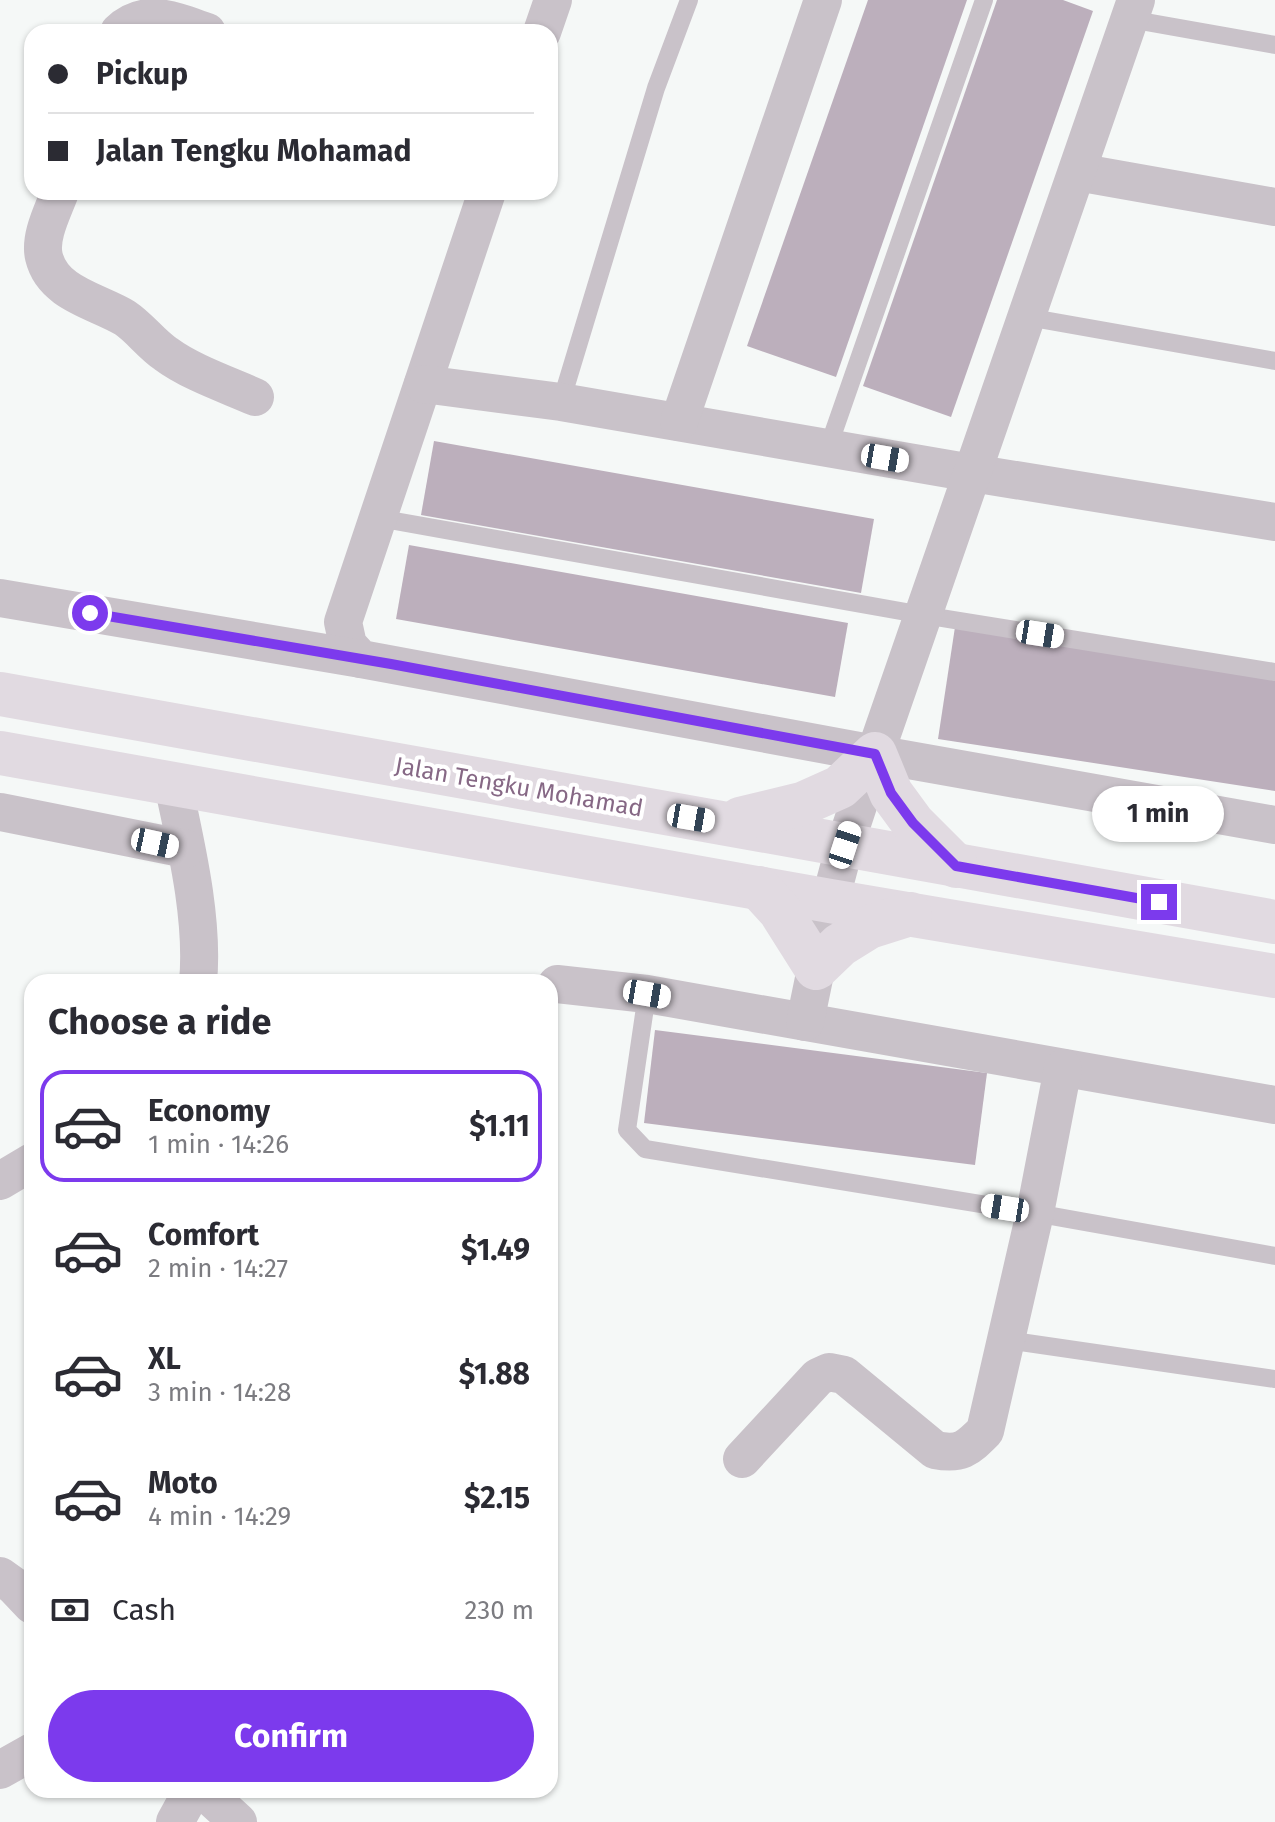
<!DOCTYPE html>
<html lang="en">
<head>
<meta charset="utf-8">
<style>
	:root { --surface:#fff; --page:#f7f7f7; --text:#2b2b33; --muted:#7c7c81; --line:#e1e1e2; --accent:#7c3aed }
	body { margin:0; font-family:"Fira Sans",sans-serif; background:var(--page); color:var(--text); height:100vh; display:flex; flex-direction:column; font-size:30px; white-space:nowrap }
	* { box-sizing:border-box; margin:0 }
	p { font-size:26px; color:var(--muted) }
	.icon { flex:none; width:44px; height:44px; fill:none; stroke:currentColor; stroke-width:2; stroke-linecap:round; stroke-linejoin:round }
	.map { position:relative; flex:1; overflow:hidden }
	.panel { position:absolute; left:24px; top:974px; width:534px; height:824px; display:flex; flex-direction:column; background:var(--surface); border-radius:24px; box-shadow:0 2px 6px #0004 }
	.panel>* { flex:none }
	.banner { position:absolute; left:24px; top:24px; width:534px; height:176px; border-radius:24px; box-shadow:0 2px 6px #0004; display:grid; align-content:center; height:176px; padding:0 24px; background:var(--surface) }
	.end { position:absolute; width:36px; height:36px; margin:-18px; border:10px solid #7c3aed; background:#fff; box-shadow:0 0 0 4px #fff }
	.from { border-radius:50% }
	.bubble { position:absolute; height:56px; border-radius:28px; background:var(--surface); box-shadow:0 2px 6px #0004; font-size:26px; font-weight:700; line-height:56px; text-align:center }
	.car { position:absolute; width:24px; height:48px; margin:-24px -12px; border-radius:10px; box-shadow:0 0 6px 2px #0007; background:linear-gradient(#fff 24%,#345 0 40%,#fff 0 76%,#345 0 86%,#fff 0) }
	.banner b { display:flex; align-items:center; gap:28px; height:76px; font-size:30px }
	.banner b+b { border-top:2px solid var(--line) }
	.banner i { width:20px; height:20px; background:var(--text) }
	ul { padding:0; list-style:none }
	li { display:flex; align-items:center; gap:24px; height:112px; margin:0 16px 12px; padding:0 8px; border:4px solid transparent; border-radius:24px }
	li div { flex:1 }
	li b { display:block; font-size:30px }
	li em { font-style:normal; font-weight:700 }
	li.active { border-color:var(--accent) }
	li>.icon { width:72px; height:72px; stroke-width:1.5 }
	h2 { padding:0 24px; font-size:36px; line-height:96px }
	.pay { display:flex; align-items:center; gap:20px; height:88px; padding:0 24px; font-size:30px }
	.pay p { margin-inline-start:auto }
	.action { display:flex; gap:16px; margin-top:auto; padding:16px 24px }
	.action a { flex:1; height:92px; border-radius:48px; background:var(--accent); color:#fff; font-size:32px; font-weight:700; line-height:92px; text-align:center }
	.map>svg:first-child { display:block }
	.building { fill:#bcafbc }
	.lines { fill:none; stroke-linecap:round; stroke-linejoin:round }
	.service { stroke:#c9c2c9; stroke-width:18 }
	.minor { stroke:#c9c2c9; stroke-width:38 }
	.secondary { stroke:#e1dae1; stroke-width:44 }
	.route { stroke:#7c3aed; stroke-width:10 }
	.labels { text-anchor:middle; stroke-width:8; stroke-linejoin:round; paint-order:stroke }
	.street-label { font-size:24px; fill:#866885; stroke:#fff }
</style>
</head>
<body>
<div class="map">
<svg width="1275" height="1822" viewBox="0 0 1275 1822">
	<rect width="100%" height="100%" fill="#f5f8f7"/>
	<g class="building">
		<path d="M868 0H967L836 377 747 346Z"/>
		<path d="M997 0H1063L1093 11 951 417 863 386Z"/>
		<path d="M434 441 874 519 861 593 421 515Z"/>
		<path d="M409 545 848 623 835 697 396 619Z"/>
		<path d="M955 627 1275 676V791L938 739Z"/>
		<path d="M655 1030 987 1073 975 1165 644 1123Z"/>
	</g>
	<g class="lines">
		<g class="service">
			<path d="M1129 19 1275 45"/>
			<path d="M1027 317 1275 361"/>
			<path d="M561 402 656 88 689 0"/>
			<path d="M828 448 984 0"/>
			<path d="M378 518 923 615 1275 672"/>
			<path d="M647 994 627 1130 645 1149 1035 1213 1275 1256"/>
			<path d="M1006 1340 1275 1379"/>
		</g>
		<g class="minor">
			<path d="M119 32C145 6 178 22 207 32"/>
			<path d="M542 32 553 0"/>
			<path d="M1077 172 1275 207"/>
			<path d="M60 192C53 211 39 237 44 257 53 294 97 301 125 318 140 328 151 344 166 354 190 372 228 385 255 397"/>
			<path d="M487 192 343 622 348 645 361 659 875 754 1275 825"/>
			<path d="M423 384 561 402 972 473 1275 522"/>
			<path d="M679 422 823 0"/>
			<path d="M0 598 361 659"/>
			<path d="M173 784C186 845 204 920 198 982"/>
			<path d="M0 812 186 849"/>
			<path d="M557 984 647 994 1275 1105"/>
			<path d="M805 1022 830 901 845 845 875 754 1136 0"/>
			<path d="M0 1181 32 1162"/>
			<path d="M742 1459 818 1377 829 1372 844 1375 935 1450C961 1455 967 1449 985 1431L1035 1213 1063 1068"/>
			<path d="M0 1576 14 1586 32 1605"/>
			<path d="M0 1770 32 1752"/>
			<path d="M203 1790 238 1822"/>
			<path d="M175 1822 186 1802 195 1790"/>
		</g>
		<g class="secondary">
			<path d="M0 694 1275 922"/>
			<path d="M0 753 830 901 1275 976"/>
			<path d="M740 819 802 804 840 787 875 754 891 793 913 823 956 866"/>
			<path d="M759 888 780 911 816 968 840 945 869 927 910 914"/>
		</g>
	</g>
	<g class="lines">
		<path class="route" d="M90 613 391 664 875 754 891 793 913 823 956 866 1159 902"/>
	</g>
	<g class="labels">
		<g class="street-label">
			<text transform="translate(519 787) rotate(10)" y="8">Jalan Tengku Mohamad</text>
		</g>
	</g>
</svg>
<i class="end from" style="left:90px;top:613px"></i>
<i class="end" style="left:1159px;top:902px"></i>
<div class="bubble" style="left:1092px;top:786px;width:132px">1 min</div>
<i class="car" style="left:885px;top:458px;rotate:100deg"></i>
<i class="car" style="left:1040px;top:634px;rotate:99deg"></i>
<i class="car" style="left:691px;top:818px;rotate:100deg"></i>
<i class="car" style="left:155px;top:843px;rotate:102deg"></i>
<i class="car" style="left:845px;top:845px;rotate:18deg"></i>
<i class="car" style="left:647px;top:994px;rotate:100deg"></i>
<i class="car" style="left:1005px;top:1208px;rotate:279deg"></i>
<div class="banner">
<b><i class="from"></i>Pickup</b>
<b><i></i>Jalan Tengku Mohamad</b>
</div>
<section class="panel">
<h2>Choose a ride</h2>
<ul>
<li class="active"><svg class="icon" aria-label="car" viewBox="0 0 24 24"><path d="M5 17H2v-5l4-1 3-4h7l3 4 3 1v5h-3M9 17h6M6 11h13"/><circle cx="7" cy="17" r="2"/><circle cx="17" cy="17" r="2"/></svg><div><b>Economy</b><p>1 min · 14:26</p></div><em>$1.11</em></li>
<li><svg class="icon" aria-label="car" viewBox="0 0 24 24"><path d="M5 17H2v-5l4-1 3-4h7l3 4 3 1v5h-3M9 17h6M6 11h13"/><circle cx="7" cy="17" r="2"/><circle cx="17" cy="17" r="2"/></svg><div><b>Comfort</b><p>2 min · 14:27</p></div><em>$1.49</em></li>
<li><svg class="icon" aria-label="car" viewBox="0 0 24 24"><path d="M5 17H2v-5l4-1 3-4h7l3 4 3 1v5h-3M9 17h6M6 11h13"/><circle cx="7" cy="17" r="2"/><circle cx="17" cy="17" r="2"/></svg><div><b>XL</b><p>3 min · 14:28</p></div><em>$1.88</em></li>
<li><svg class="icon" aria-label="car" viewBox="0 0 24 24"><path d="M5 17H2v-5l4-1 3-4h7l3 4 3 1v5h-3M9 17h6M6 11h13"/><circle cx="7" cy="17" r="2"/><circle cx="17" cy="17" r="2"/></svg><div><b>Moto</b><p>4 min · 14:29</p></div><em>$2.15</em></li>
</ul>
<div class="pay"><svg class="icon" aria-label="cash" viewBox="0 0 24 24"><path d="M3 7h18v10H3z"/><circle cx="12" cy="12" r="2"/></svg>Cash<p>230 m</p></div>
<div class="action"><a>Confirm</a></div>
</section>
</div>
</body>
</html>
